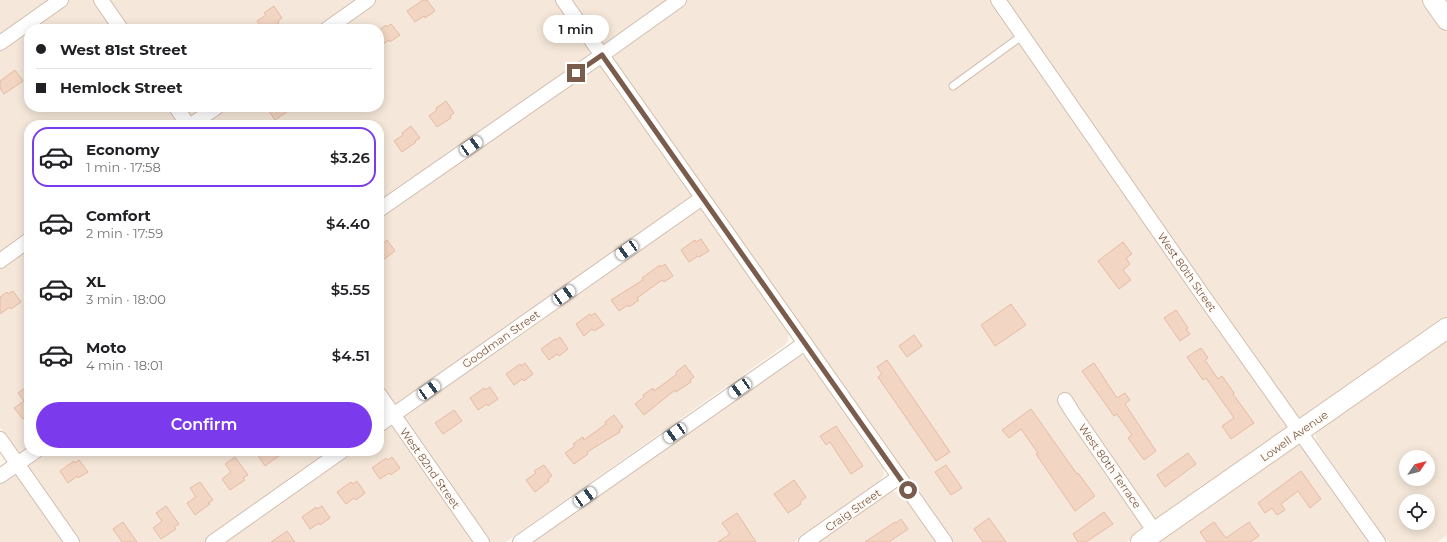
<!DOCTYPE html>
<html lang="en">
<head>
<meta charset="utf-8">
<style>
	:root { --surface:#fff; --page:#f6f6f6; --text:#202124; --muted:#757577; --line:#e0e0e0; --accent:#7c3aed }
	body { margin:0; font-family:Montserrat,sans-serif; background:var(--page); color:var(--text); height:100vh; display:flex; flex-direction:column; font-size:15px; white-space:nowrap }
	* { box-sizing:border-box; margin:0 }
	p { font-size:13px; color:var(--muted) }
	.icon { flex:none; width:22px; height:22px; fill:none; stroke:currentColor; stroke-width:2; stroke-linecap:round; stroke-linejoin:round }
	.map { position:relative; flex:1; overflow:hidden }
	.details { position:absolute; left:24px; top:120px; width:360px; height:336px; display:flex; flex-direction:column; background:var(--surface); border-radius:16px; box-shadow:0 2px 10px #0003 }
	.details>* { flex:none }
	.guide { position:absolute; left:24px; top:24px; width:360px; height:88px; border-radius:16px; box-shadow:0 2px 10px #0003; display:grid; align-content:center; height:88px; padding:0 12px; background:var(--surface) }
	.needle { width:26px; rotate:55deg }
	.buttons { position:absolute; left:1399px; top:450px; display:grid; gap:8px }
	.buttons a { display:grid; place-items:center; width:36px; height:36px; border-radius:50%; background:var(--surface); box-shadow:0 2px 10px #0003; font-size:20px }
	.end { position:absolute; width:18px; height:18px; margin:-9px; border:5px solid #7a5c4d; background:#fff; box-shadow:0 0 0 2px #fff }
	.from { border-radius:50% }
	.bubble { position:absolute; height:28px; border-radius:14px; background:var(--surface); box-shadow:0 2px 10px #0003; font-size:13px; font-weight:600; line-height:28px; text-align:center }
	.car { position:absolute; width:12px; height:24px; margin:-12px -6px; border-radius:5px; box-shadow:0 0 3px 1px #0007; background:linear-gradient(#fff 24%,#345 0 40%,#fff 0 76%,#345 0 86%,#fff 0) }
	.guide b { display:flex; align-items:center; gap:14px; height:38px; font-size:15px }
	.guide b+b { border-top:1px solid var(--line) }
	.guide i { width:10px; height:10px; background:var(--text) }
	ul { padding:7px 0 0; list-style:none }
	li { display:flex; align-items:center; gap:12px; height:60px; margin:0 8px 6px; padding:0 4px; border:2px solid transparent; border-radius:16px }
	li div { flex:1 }
	li b { display:block; font-size:15px }
	li em { font-style:normal; font-weight:600 }
	li.on { border-color:var(--accent) }
	li>.icon { width:36px; height:36px; stroke-width:1.5 }
	.action { display:flex; gap:8px; margin-top:auto; padding:8px 12px }
	.action a { flex:1; height:46px; border-radius:24px; background:var(--accent); color:#fff; font-size:16px; font-weight:600; line-height:46px; text-align:center }
	.map>svg:first-child { display:block }
	.residential { fill:#f5e8da; fill-rule:evenodd }
	.building { fill:#f3d5c3; stroke:#e6bba3 }
	.lines { fill:none; stroke-linecap:round; stroke-linejoin:round }
	.lane-casing { stroke:#d1beb0; stroke-width:9 }
	.street-casing { stroke:#d1beb0; stroke-width:16 }
	.secondary-casing { stroke:#d6c0b0; stroke-width:22 }
	.lane { stroke:#fff; stroke-width:7 }
	.street { stroke:#fff; stroke-width:14 }
	.secondary { stroke:#fff; stroke-width:20 }
	.route { stroke:#7a5c4d; stroke-width:5 }
	.labels { text-anchor:middle; stroke-width:3; stroke-linejoin:round; paint-order:stroke }
	.street-label { font-size:11px; fill:#7a5c4d; stroke:#fffaf3 }
</style>
</head>
<body>
<div class="map">
<svg width="1447" height="542" viewBox="0 0 1447 542">
	<rect width="100%" height="100%" fill="#fdf6ec"/>
	<g class="residential">
		<path d="M0 0H557L788 330V340L785 345 506 542H0V483L26 464 0 427ZM29 29H379V107H29ZM29 125H379V451H29Z"/>
		<path d="M572 0H1424L1447 33V320L1127 542H954Z"/>
		<path d="M1447 335V535L1437 542H1388L1316 440 1315 430ZM1406 457H1428V479H1406ZM1406 501H1428V523H1406Z"/>
		<path d="M797 355H801L808 359 882 463 884 474 881 480 877 484 794 542H529Z"/>
		<path d="M1296 443 1303 446 1372 542H1147Z"/>
		<path d="M890 491 900 493 907 499 937 542H816Z"/>
	</g>
	<g class="building">
		<path d="M423 0H427L435 11 425 18 424 16 415 22 407 11Z"/>
		<path d="M274 6 282 18 278 21 279 23 270 29H263L257 21 266 15 264 13Z"/>
		<path d="M391 24 400 35 390 42 389 40 379 47V30L386 25 387 27Z"/>
		<path d="M15 70 23 81 4 94 0 88V81Z"/>
		<path d="M446 101 454 113 450 116 451 118 437 127 429 116 437 110 436 108Z"/>
		<path d="M266 107H294L275 120Z"/>
		<path d="M411 126 420 138 415 141 416 142 402 152 394 141 403 135 402 133Z"/>
		<path d="M701 239 709 251 699 257 698 256 689 262 681 250 695 240 696 242Z"/>
		<path d="M387 240 395 251 379 263V246Z"/>
		<path d="M1123 242 1132 254 1126 258 1130 264 1123 270 1131 280 1119 289 1098 261Z"/>
		<path d="M665 264 673 276 664 282 662 280 637 298 639 300 629 307 628 305 619 311 611 300 643 280 642 278 660 265 661 267Z"/>
		<path d="M13 291 21 302 11 309 10 307 0 314V297L7 292 8 294Z"/>
		<path d="M1011 304 1026 325 995 346 981 325Z"/>
		<path d="M1176 310 1188 328 1186 329 1190 334 1180 341 1164 318Z"/>
		<path d="M595 313 604 325 594 331 592 329 584 336 576 324 590 314 591 316Z"/>
		<path d="M914 335 922 346 907 357 899 346Z"/>
		<path d="M560 337 568 349 559 356 557 354 549 360 541 349 555 339 556 340Z"/>
		<path d="M1201 348 1208 358 1205 360 1218 379 1222 376 1234 393 1233 394 1254 423 1231 439 1222 426 1234 418 1206 378 1203 380 1187 357Z"/>
		<path d="M887 360 950 452 936 461 878 377 882 374 877 367Z"/>
		<path d="M525 363 533 374 524 381 522 379 514 385 506 374 520 364 521 366Z"/>
		<path d="M1094 363 1117 398 1125 393 1130 400 1125 404 1156 451 1144 460 1128 438 1132 435 1117 414 1114 416 1082 371Z"/>
		<path d="M685 365 694 377 690 380 691 382 676 392 675 390 644 415 635 404 644 397 643 395 653 388 654 391 677 374 676 372Z"/>
		<path d="M29 385V415L23 419 14 408 24 401 18 393Z"/>
		<path d="M490 387 498 399 488 406 487 404 478 410 470 398 484 388 485 390Z"/>
		<path d="M1031 409 1077 474 1078 473 1095 496 1075 511 1036 454 1038 453 1021 429 1009 438 1002 430Z"/>
		<path d="M454 410 462 421 443 434 435 423Z"/>
		<path d="M614 415 623 427 619 430 620 432 587 452 588 454 574 464 565 453 575 446 573 444 583 437 584 440 606 424 605 422Z"/>
		<path d="M836 426 863 466 851 474 830 442 826 445 820 436Z"/>
		<path d="M262 451H286L265 466 257 454Z"/>
		<path d="M1188 453 1196 464 1165 487 1157 475Z"/>
		<path d="M235 457 248 475 243 478 245 480 230 490 222 479 231 472 225 464Z"/>
		<path d="M392 457 400 468 391 475 389 473 380 479 372 468 386 458 388 460Z"/>
		<path d="M79 460 88 472 78 478 77 476 68 483 60 471 74 461 75 463Z"/>
		<path d="M544 465 552 476 548 479 549 481 535 492 526 480 536 473 534 471Z"/>
		<path d="M946 465 962 488 951 495 935 472Z"/>
		<path d="M1301 471 1321 499 1310 508 1298 491 1281 504 1285 510 1277 515 1272 508 1265 513 1258 503Z"/>
		<path d="M794 480 806 497 800 502 801 504 788 513 774 494Z"/>
		<path d="M357 481 365 493 356 500 354 498 346 504 337 492 351 482 353 484Z"/>
		<path d="M200 482 213 500 208 503 210 504 195 515 187 503 196 497 190 488Z"/>
		<path d="M166 506 179 524 174 527 176 529 161 539 153 528 162 521 156 513Z"/>
		<path d="M322 506 330 518 320 525 319 523 310 529 302 517 316 507 317 509Z"/>
		<path d="M1104 512 1113 524 1086 542H1078L1073 534Z"/>
		<path d="M737 513 756 542H718L730 534 722 523Z"/>
		<path d="M989 518 1006 542H983L974 529Z"/>
		<path d="M901 519 908 529 889 542H865L895 522 896 523Z"/>
		<path d="M123 522 137 542H122L113 529Z"/>
		<path d="M1214 522 1226 538 1249 522 1259 536 1250 542H1207L1200 532Z"/>
		<path d="M287 531 295 542H271Z"/>
	</g>
	<g class="lines">
		<defs>
			<path id="lane" d="M953 86 1023 35"/>
			<g id="street">
				<path d="M101 0 121 29"/>
				<path d="M563 0 945 542"/>
				<path d="M998 0 1202 294 1378 542"/>
				<path d="M327 29 368 0"/>
				<path d="M0 43 61 0"/>
				<path d="M176 107 188 125"/>
				<path d="M191 125 217 107"/>
				<path d="M379 210 602 55 679 0"/>
				<path d="M0 261 29 240"/>
				<path d="M379 394 482 542"/>
				<path d="M1065 400 1073 413 1155 532"/>
				<path d="M379 425 702 198"/>
				<path d="M0 439 72 542"/>
				<path d="M0 476 36 451"/>
				<path d="M213 542 342 451"/>
				<path d="M520 542 805 343"/>
				<path d="M806 542 899 477"/>
			</g>
			<g id="secondary">
				<path d="M1433 0 1447 20"/>
				<path d="M1141 542 1447 328"/>
			</g>
		</defs>
		<use href="#lane" class="lane-casing"/>
		<use href="#street" class="street-casing"/>
		<use href="#secondary" class="secondary-casing"/>
		<use href="#lane" class="lane"/>
		<use href="#street" class="street"/>
		<use href="#secondary" class="secondary"/>
	</g>
	<g class="lines">
		<path class="route" d="M576 73 602 55 908 490"/>
	</g>
	<g class="labels">
		<g class="street-label">
			<text transform="translate(1187 272) rotate(55)" y="4">West 80th Street</text>
			<text transform="translate(501 339) rotate(-35)" y="4">Goodman Street</text>
			<text transform="translate(1294 436) rotate(-35)" y="4">Lowell Avenue</text>
			<text transform="translate(1110 466) rotate(55)" y="4">West 80th Terrace</text>
			<text transform="translate(430 468) rotate(55)" y="4">West 82nd Street</text>
			<text transform="translate(853 510) rotate(-35)" y="4">Craig Street</text>
		</g>
	</g>
</svg>
<div class="buttons">
<a><svg class="needle" viewBox="-14 -14 28 28"><path d="M0-13l5 13h-10z" fill="#e53935"/><path d="M0 13l5-13h-10z" fill="#757577"/></svg></a>
<a><svg class="icon" aria-label="locate" viewBox="0 0 24 24"><circle cx="12" cy="12" r="6"/><path d="M12 2v4M12 18v4M2 12h4M18 12h4"/></svg></a>
</div>
<i class="end from" style="left:908px;top:490px"></i>
<i class="end" style="left:576px;top:73px"></i>
<div class="bubble" style="left:543px;top:15px;width:66px">1 min</div>
<i class="car" style="left:471px;top:146px;rotate:55deg"></i>
<i class="car" style="left:627px;top:250px;rotate:235deg"></i>
<i class="car" style="left:564px;top:295px;rotate:55deg"></i>
<i class="car" style="left:740px;top:388px;rotate:235deg"></i>
<i class="car" style="left:429px;top:390px;rotate:55deg"></i>
<i class="car" style="left:675px;top:433px;rotate:235deg"></i>
<i class="car" style="left:585px;top:497px;rotate:55deg"></i>
<div class="guide">
<b><i class="from"></i>West 81st Street</b>
<b><i></i>Hemlock Street</b>
</div>
<section class="details">
<ul>
<li class="on"><svg class="icon" aria-label="car" viewBox="0 0 24 24"><path d="M5 17H2v-5l4-1 3-4h7l3 4 3 1v5h-3M9 17h6M6 11h13"/><circle cx="7" cy="17" r="2"/><circle cx="17" cy="17" r="2"/></svg><div><b>Economy</b><p>1 min · 17:58</p></div><em>$3.26</em></li>
<li><svg class="icon" aria-label="car" viewBox="0 0 24 24"><path d="M5 17H2v-5l4-1 3-4h7l3 4 3 1v5h-3M9 17h6M6 11h13"/><circle cx="7" cy="17" r="2"/><circle cx="17" cy="17" r="2"/></svg><div><b>Comfort</b><p>2 min · 17:59</p></div><em>$4.40</em></li>
<li><svg class="icon" aria-label="car" viewBox="0 0 24 24"><path d="M5 17H2v-5l4-1 3-4h7l3 4 3 1v5h-3M9 17h6M6 11h13"/><circle cx="7" cy="17" r="2"/><circle cx="17" cy="17" r="2"/></svg><div><b>XL</b><p>3 min · 18:00</p></div><em>$5.55</em></li>
<li><svg class="icon" aria-label="car" viewBox="0 0 24 24"><path d="M5 17H2v-5l4-1 3-4h7l3 4 3 1v5h-3M9 17h6M6 11h13"/><circle cx="7" cy="17" r="2"/><circle cx="17" cy="17" r="2"/></svg><div><b>Moto</b><p>4 min · 18:01</p></div><em>$4.51</em></li>
</ul>
<div class="action"><a>Confirm</a></div>
</section>
</div>
</body>
</html>
